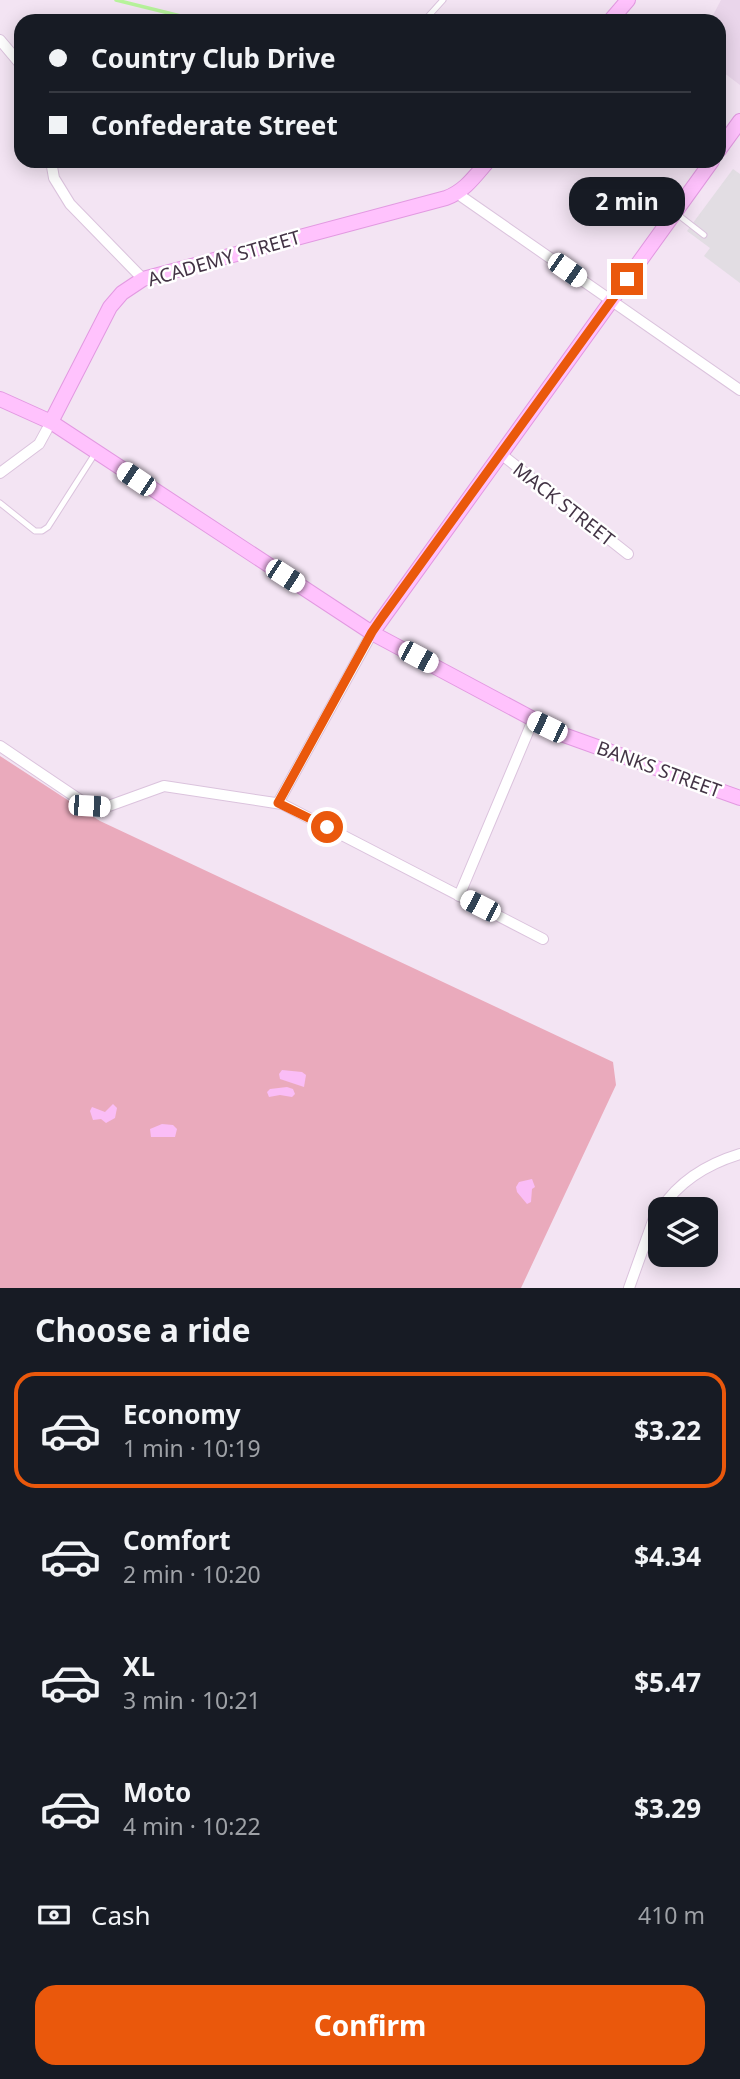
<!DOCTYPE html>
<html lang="en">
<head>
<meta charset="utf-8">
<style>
	:root { --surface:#171b24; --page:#20242c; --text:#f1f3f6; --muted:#9ea1a6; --line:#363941; --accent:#ea580c }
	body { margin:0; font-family:"Noto Sans",sans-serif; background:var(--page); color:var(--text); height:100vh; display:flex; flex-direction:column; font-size:26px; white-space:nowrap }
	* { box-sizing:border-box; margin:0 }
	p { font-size:23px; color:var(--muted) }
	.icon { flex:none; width:38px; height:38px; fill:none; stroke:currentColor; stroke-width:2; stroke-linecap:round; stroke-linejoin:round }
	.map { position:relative; height:1288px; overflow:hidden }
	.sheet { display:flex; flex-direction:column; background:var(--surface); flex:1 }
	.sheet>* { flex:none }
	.top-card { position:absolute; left:14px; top:14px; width:712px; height:154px; border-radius:21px; box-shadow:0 4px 18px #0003; display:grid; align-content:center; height:154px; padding:0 35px; background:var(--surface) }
	.tools { position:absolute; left:648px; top:1197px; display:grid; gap:14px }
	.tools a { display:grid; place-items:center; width:70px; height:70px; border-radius:14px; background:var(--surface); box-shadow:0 4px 18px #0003; font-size:35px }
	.end { position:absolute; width:32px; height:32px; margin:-16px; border:9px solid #ea580c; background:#fff; box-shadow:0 0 0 4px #fff }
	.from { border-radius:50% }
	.bubble { position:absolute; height:49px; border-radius:21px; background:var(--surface); box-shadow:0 4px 18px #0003; font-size:23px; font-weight:700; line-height:49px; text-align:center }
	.car { position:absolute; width:21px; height:42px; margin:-21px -10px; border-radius:9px; box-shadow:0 0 5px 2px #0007; background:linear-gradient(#fff 24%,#345 0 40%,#fff 0 76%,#345 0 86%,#fff 0) }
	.top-card b { display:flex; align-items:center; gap:24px; height:66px; font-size:26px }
	.top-card b+b { border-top:2px solid var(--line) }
	.top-card i { width:18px; height:18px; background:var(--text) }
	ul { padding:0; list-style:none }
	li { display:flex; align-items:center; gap:21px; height:116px; margin:0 14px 10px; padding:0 21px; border:4px solid transparent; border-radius:21px }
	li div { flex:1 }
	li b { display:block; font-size:26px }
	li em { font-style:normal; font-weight:700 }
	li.active { border-color:var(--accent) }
	li>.icon { width:63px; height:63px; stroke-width:1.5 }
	h2 { padding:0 35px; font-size:32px; line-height:84px }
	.pay { display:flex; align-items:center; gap:18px; height:77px; padding:0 35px; font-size:26px }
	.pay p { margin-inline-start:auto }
	.cta { display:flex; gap:14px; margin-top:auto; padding:14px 35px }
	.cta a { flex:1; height:80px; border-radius:21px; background:var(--accent); color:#fff; font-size:28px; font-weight:700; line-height:80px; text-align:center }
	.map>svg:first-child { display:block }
	.residential { fill:#ead6eb }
	.green { fill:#eaaabc }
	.sand { fill:#fabdf6 }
	.parking { fill:#e2dde3 }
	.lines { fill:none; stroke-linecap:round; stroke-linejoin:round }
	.stream { stroke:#b8f49c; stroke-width:3.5 }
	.lane-casing { stroke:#dbc3dd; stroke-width:7 }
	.street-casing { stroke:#dbc3dd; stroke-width:12 }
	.secondary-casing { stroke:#e299e1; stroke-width:16 }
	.lane { stroke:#fff; stroke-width:5 }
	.street { stroke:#fff; stroke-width:10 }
	.secondary { stroke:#ffc2fd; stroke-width:14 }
	.route { stroke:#ea580c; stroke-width:9 }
	.labels { text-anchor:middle; stroke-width:5; stroke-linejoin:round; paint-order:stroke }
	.street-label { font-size:19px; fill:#433445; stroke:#fff }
</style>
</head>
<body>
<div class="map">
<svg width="740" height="1288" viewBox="0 0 740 1288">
	<rect width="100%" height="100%" fill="#f3e4f3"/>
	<path class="residential" d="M721 0H740V85L719 69V21H710Z"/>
	<path class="green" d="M0 756 100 821 613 1062 616 1085 521 1288H0Z"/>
	<g class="sand">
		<path d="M282 1070 302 1072 306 1075 304 1087 280 1079 279 1074Z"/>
		<path d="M287 1087 293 1089 295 1094 292 1097 280 1095 269 1097 267 1092 270 1089Z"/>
		<path d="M113 1104 117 1108 115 1118 106 1123 101 1119 93 1120 90 1111 92 1107 105 1112Z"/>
		<path d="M162 1124 173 1125 177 1129 175 1137H151L150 1129Z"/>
		<path d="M532 1179 535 1187 532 1189 531 1202 527 1204 517 1192 516 1187 519 1182Z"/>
	</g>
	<path class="parking" d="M733 169 740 174V283L704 256 710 248 687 231Z"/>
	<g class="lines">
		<path class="stream" d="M116 0 201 21"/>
		<defs>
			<g id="lane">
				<path d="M424 21 443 0"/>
				<path d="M677 214 704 235"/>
				<path d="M0 503 35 531H42L48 527 96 452"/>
			</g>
			<g id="street">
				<path d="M0 40 21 65"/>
				<path d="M51 161 54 178 70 204 143 279"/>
				<path d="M458 194 740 390"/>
				<path d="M501 454 628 554"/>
				<path d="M0 473 39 444 51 422"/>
				<path d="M0 746 89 806 106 807 164 786 282 804 543 939"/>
				<path d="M278 803 372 633"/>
				<path d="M459 896 533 720"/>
				<path d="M661 1209C680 1180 707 1164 740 1154"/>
				<path d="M629 1288 654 1218 660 1210"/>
			</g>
			<g id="secondary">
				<path d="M610 21 628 0"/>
				<path d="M719 150 740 121"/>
				<path d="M0 399 51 422 372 633 561 734 740 798"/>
				<path d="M51 422 110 307 122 293 143 279 446 198C465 191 475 176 488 161"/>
				<path d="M372 633 712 161"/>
			</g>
		</defs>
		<use href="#lane" class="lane-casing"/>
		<use href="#street" class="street-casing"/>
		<use href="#secondary" class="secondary-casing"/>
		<use href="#lane" class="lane"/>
		<use href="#street" class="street"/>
		<use href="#secondary" class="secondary"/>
	</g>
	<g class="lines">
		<path class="route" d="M327 827 278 803 372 632 383 616 627 279"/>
	</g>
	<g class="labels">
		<g class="street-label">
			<text transform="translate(224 258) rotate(-16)" y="7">ACADEMY STREET</text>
			<text transform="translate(564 504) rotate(38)" y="7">MACK STREET</text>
			<text transform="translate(659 769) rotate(20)" y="7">BANKS STREET</text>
		</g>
	</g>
</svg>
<div class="tools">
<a><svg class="icon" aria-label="layers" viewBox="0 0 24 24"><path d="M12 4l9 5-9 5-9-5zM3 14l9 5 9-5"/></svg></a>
</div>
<i class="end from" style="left:327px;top:827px"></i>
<i class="end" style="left:627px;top:279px"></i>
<div class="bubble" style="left:569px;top:177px;width:116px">2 min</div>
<i class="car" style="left:567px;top:270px;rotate:125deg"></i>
<i class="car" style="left:136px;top:479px;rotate:304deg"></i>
<i class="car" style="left:285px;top:576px;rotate:123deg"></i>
<i class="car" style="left:418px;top:657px;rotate:118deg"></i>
<i class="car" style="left:547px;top:727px;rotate:296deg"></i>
<i class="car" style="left:89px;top:806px;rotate:93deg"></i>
<i class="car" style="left:480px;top:906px;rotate:297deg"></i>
<div class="top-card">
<b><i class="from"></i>Country Club Drive</b>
<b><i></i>Confederate Street</b>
</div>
</div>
<section class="sheet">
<h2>Choose a ride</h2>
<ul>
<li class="active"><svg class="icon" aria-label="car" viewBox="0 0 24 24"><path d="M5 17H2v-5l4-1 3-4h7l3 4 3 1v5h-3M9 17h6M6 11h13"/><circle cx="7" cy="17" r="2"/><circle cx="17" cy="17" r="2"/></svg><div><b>Economy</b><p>1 min · 10:19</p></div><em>$3.22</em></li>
<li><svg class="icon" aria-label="car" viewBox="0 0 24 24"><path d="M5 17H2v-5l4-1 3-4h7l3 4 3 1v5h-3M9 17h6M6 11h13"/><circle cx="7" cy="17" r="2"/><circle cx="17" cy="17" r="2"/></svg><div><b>Comfort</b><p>2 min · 10:20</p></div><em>$4.34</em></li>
<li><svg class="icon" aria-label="car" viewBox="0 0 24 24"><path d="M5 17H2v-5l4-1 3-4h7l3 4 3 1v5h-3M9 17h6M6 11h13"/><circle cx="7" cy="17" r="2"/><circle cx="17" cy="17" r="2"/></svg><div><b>XL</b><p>3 min · 10:21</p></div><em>$5.47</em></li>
<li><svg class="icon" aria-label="car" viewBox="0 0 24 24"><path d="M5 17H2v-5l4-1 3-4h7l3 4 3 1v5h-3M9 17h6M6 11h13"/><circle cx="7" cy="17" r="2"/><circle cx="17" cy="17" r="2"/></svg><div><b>Moto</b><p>4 min · 10:22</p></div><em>$3.29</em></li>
</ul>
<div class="pay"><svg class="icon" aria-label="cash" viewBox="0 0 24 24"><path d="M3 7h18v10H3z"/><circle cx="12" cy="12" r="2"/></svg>Cash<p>410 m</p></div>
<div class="cta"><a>Confirm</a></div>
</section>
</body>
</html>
